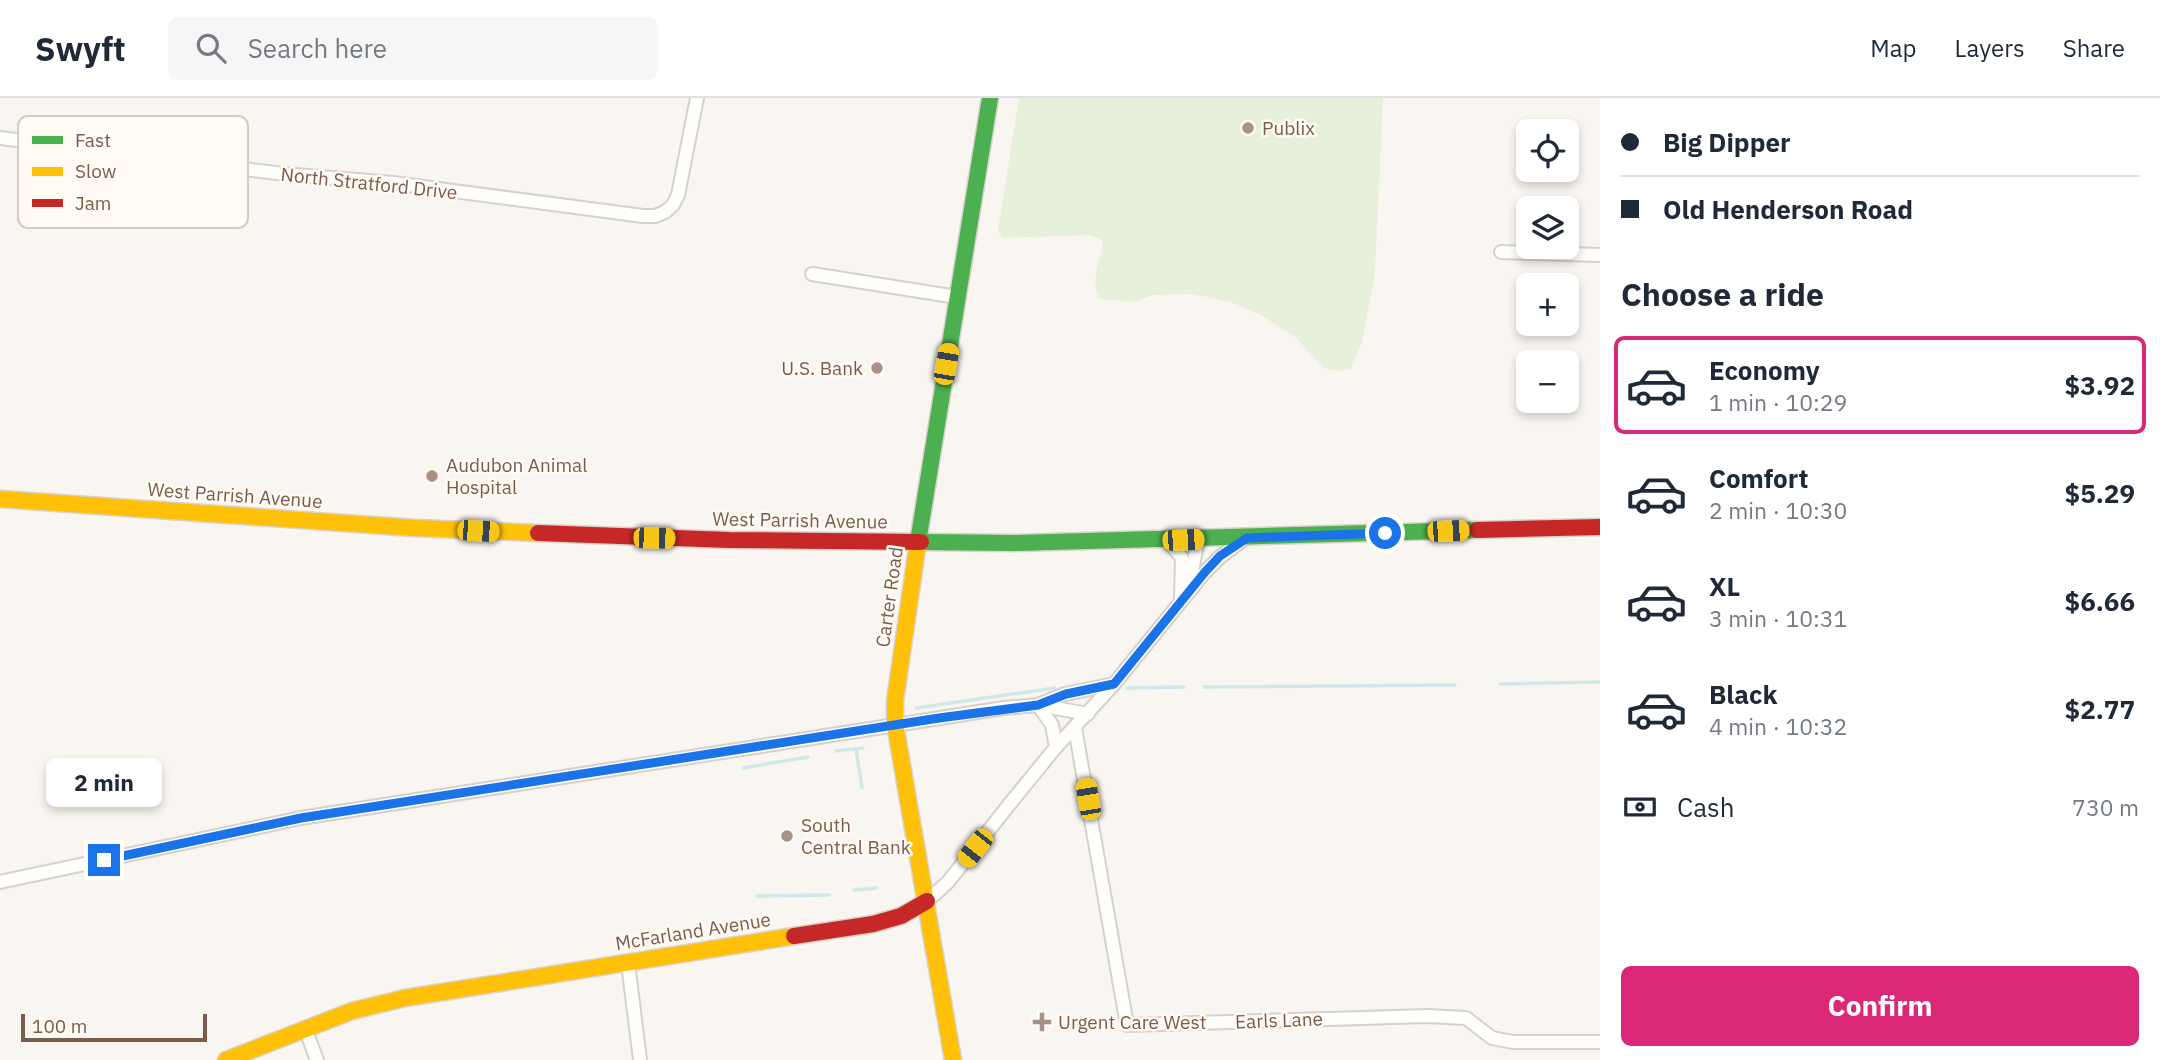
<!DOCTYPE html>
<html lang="en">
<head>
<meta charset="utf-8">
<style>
	:root { --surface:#fff; --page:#f6f6f7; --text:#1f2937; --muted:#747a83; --line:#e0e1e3; --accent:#db2777 }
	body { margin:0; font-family:"IBM Plex Sans",sans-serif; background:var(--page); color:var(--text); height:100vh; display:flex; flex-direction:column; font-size:26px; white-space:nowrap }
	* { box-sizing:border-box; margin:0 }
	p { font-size:23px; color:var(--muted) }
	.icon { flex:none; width:38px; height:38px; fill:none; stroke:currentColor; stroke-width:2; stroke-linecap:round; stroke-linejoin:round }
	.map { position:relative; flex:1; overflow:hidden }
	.sheet { display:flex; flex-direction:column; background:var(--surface); width:560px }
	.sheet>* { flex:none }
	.guide { display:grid; align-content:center; height:154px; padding:0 21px; background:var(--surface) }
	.controls { position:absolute; left:1516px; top:21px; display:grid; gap:14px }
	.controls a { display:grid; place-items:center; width:63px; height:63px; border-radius:10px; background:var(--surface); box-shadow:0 4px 10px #0003; font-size:35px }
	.scale { position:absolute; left:21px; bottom:18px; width:186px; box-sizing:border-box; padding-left:7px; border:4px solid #7a5c4d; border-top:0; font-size:19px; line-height:24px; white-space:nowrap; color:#7a5c4d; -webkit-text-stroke:5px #fffaf3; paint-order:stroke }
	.end { position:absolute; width:32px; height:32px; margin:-16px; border:9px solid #1a73e8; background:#fff; box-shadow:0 0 0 4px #fff }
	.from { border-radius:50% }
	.bubble { position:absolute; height:49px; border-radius:10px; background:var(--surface); box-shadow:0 4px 10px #0003; font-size:23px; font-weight:800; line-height:49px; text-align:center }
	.car { position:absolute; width:21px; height:42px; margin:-21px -10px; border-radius:9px; box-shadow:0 0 5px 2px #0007; background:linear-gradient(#f5c518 24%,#345 0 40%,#f5c518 0 76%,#345 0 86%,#f5c518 0) }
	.guide b { display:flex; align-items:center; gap:24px; height:66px; font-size:26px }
	.guide b+b { border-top:2px solid var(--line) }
	.guide i { width:18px; height:18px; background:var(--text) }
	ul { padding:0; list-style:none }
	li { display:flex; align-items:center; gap:21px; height:98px; margin:0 14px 10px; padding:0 7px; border:4px solid transparent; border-radius:10px }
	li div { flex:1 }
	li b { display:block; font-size:26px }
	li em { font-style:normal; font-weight:800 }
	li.on { border-color:var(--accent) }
	li>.icon { width:63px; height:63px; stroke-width:1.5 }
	h2 { padding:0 21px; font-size:32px; line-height:84px }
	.pay { display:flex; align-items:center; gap:18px; height:77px; padding:0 21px; font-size:26px }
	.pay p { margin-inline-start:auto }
	.button { display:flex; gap:14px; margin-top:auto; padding:14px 21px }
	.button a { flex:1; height:80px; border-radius:10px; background:var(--accent); color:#fff; font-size:28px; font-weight:800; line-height:80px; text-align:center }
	header { display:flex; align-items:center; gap:42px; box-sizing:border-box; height:98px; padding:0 35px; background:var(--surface); border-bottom:2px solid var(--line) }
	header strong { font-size:33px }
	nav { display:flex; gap:38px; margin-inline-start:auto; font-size:24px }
	.search { width:490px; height:63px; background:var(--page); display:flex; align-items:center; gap:18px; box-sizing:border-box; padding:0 24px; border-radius:10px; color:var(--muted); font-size:26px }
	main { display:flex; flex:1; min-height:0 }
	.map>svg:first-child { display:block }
	.green { fill:#e7f0db }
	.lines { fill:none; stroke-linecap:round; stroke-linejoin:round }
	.stream { stroke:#d0e8ea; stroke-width:3.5 }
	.street-casing { stroke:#d7d1cb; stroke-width:16 }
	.fast-casing { stroke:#d9d2cb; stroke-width:19 }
	.slow-casing { stroke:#d9d2cb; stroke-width:19 }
	.jam-casing { stroke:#d9d2cb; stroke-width:19 }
	.street { stroke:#fefefd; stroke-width:12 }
	.fast { stroke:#4caf50; stroke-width:16 }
	.slow { stroke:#ffc107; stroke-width:16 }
	.jam { stroke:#c62828; stroke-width:16 }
	.route { stroke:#1a73e8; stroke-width:9 }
	.poi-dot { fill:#a69286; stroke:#fffaf3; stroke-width:2.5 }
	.labels { text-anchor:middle; stroke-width:5; stroke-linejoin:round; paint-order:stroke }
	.poi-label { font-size:19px; fill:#7a5c4d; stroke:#fffaf3; text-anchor:start }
	.street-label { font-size:19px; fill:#7a5c4d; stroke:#fffaf3 }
	.key { fill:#fffaf3; stroke:#d7cbc1; stroke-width:2 }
	.key-label { font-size:19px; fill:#7a5c4d }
</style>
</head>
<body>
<header>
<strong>Swyft</strong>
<div class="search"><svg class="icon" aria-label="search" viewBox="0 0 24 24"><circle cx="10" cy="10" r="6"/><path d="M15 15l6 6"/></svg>Search here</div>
<nav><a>Map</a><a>Layers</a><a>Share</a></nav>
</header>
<main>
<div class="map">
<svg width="1600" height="962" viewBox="0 0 1600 962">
	<rect width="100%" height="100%" fill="#f9f5f0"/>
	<path class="green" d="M1019 0H1383L1375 175 1362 244 1351 271 1338 273 1323 270 1295 239 1259 216 1231 204 1192 196 1154 197 1132 204 1101 201C1088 185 1101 162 1103 144L1099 140 1086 137 1002 140 998 132Z"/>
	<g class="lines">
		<g class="stream">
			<path d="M1500 586 1600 584"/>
			<path d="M1204 589 1455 587"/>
			<path d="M1127 590 1184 589"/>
			<path d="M916 610 1055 590"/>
			<path d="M856 651 862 690"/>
			<path d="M836 653 863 650"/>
			<path d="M743 670 808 659"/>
			<path d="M854 792 876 790"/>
			<path d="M757 798 829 797"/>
		</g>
		<defs>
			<g id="street">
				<path d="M0 40 284 76 393 85 643 118H655L665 114 673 107 678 97 697 0"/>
				<path d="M1501 154 1600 157"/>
				<path d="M812 176 957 199"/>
				<path d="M1167 442 1182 460 1181 502"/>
				<path d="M1186 491 1190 484 1198 441"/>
				<path d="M1075 630 1127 927 1427 918 1466 920 1492 940 1513 944H1600"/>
				<path d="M1056 649 1052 627 1038 607 1065 596 1114 586"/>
				<path d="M0 784 301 720 1004 610 1038 607 1088 616"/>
				<path d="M927 803 948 784 1008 708 1056 649 1114 586 1205 474 1220 459 1244 441"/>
				<path d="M628 865 640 962"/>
				<path d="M305 930 317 962"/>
			</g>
			<g id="fast">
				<path d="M918 444 990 0"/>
				<path d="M921 444 1015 445 1477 432"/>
			</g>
			<g id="slow">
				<path d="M0 401 415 430 538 435"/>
				<path d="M918 444 895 603V626L953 962"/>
				<path d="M226 962 352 913 405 900 794 838"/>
			</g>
			<g id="jam">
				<path d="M1477 432 1600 429"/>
				<path d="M538 435 729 442 921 444"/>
				<path d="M794 838 873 826 901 818 927 803"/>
			</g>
		</defs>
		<use href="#street" class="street-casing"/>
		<use href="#fast" class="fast-casing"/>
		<use href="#slow" class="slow-casing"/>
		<use href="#jam" class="jam-casing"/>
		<use href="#street" class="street"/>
		<use href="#fast" class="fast"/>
		<use href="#slow" class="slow"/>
		<use href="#jam" class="jam"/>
	</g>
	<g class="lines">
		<path class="route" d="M104 762 301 720 939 620 1038 607 1066 596 1114 586 1205 474 1220 458 1247 440 1385 435"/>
	</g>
	<g class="poi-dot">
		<circle cx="1248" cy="30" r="7"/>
		<circle cx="877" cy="270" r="7"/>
		<circle cx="432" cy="378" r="7"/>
		<circle cx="787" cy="738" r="7"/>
		<path d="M1038.5 913.5h7v7h7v7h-7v7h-7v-7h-7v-7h7z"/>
	</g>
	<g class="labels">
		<g class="poi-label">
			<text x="1262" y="37">Publix</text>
			<text x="863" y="277" text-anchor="end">U.S. Bank</text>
			<text x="446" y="374">Audubon Animal<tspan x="446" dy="22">Hospital</tspan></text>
			<text x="801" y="734">South<tspan x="801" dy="22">Central Bank</tspan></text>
			<text x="1058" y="931">Urgent Care West</text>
		</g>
		<g class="street-label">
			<text transform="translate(369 85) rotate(6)" y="7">North Stratford Drive</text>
			<text transform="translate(235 397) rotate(4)" y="7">West Parrish Avenue</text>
			<text transform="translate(800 422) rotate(1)" y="7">West Parrish Avenue</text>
			<text transform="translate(889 499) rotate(-82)" y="7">Carter Road</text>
			<text transform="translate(693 833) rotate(-9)" y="7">McFarland Avenue</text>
			<text transform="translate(1279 922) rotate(-2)" y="7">Earls Lane</text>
		</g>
	</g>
	<rect x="18" y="18" width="230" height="112" rx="10" class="key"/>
	<rect x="32" y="38" width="31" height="8" fill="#4caf50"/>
	<rect x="32" y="69" width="31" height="9" fill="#ffc107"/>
	<rect x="32" y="101" width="31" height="8" fill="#c62828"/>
	<g class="key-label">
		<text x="75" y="49">Fast</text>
		<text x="75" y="80">Slow</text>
		<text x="75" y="112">Jam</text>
	</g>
</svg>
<div class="controls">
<a><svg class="icon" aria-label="locate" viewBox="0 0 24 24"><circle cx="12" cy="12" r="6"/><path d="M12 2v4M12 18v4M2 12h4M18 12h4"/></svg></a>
<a><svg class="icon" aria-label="layers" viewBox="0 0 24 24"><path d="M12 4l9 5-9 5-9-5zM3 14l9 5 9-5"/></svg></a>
<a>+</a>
<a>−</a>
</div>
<div class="scale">100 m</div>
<i class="end from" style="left:1385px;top:435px"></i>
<i class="end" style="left:104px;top:762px"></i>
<div class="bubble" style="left:46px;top:660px;width:116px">2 min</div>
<i class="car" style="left:946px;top:266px;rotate:10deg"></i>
<i class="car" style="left:478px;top:433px;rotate:93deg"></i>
<i class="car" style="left:1448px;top:433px;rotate:88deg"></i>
<i class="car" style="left:654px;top:440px;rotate:91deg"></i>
<i class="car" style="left:1183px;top:442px;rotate:88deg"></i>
<i class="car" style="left:1088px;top:701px;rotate:350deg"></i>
<i class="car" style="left:975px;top:750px;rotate:218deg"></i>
</div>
<section class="sheet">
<div class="guide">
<b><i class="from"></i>Big Dipper</b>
<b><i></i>Old Henderson Road</b>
</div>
<h2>Choose a ride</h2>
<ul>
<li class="on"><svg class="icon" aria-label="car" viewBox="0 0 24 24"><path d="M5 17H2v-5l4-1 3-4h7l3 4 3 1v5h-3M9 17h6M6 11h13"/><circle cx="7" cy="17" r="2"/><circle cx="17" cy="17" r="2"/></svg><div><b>Economy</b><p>1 min · 10:29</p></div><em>$3.92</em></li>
<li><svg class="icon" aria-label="car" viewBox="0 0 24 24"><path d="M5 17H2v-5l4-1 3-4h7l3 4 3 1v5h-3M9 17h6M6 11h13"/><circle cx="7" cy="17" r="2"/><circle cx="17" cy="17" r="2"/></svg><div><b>Comfort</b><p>2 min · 10:30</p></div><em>$5.29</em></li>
<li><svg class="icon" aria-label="car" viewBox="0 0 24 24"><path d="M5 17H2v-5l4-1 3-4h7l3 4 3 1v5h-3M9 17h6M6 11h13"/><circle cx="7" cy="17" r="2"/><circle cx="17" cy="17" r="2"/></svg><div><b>XL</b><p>3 min · 10:31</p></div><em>$6.66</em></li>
<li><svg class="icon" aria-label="car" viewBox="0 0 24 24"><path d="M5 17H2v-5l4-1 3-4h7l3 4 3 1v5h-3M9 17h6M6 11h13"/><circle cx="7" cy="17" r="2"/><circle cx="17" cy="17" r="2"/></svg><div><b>Black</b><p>4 min · 10:32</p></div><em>$2.77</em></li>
</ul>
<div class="pay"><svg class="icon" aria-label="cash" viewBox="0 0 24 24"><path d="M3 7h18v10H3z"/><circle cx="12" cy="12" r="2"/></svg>Cash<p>730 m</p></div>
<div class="button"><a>Confirm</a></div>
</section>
</main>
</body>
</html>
